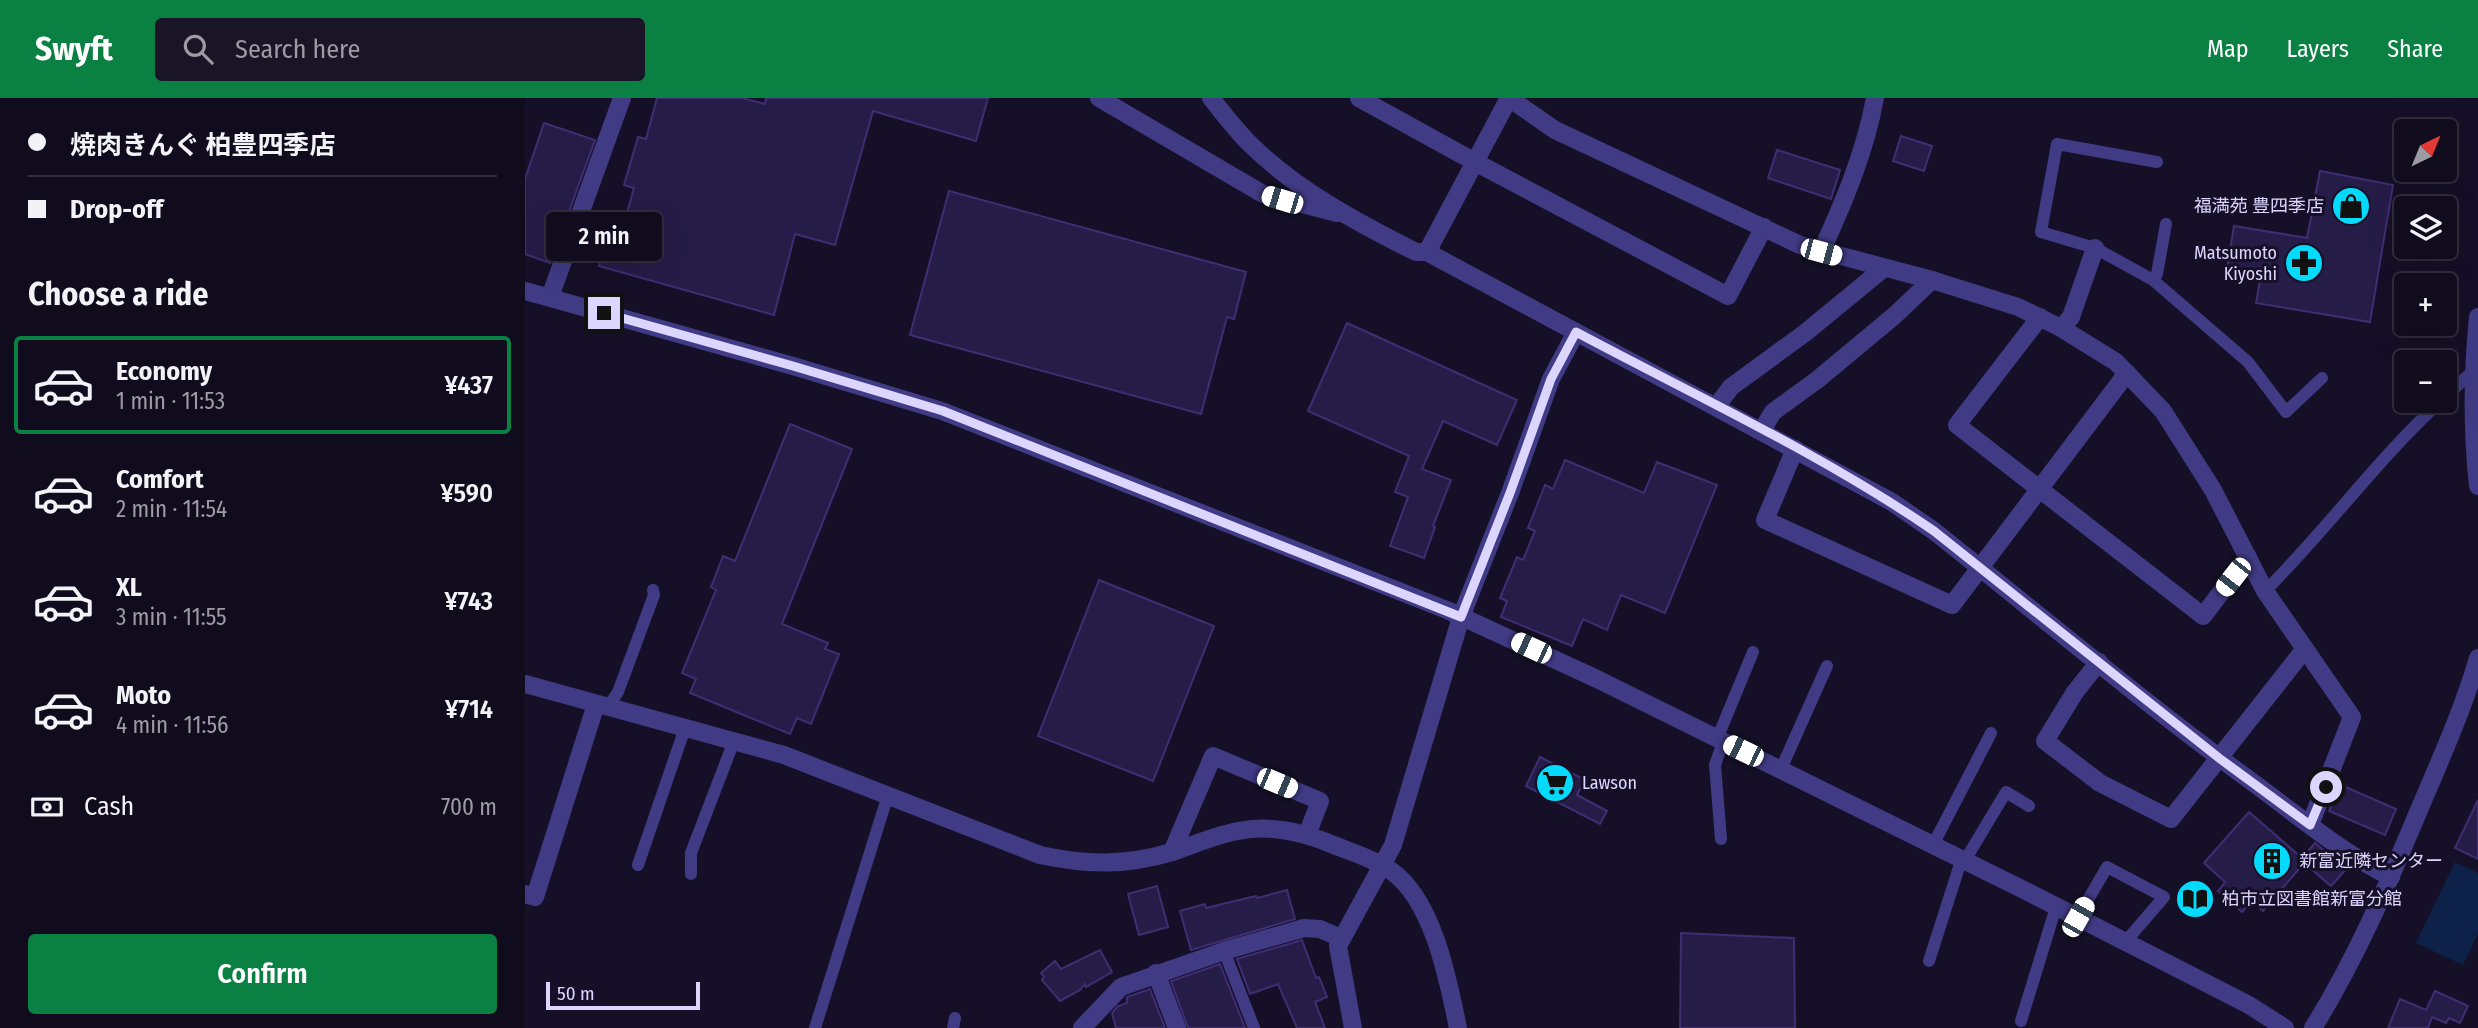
<!DOCTYPE html>
<html lang="en">
<head>
<meta charset="utf-8">
<style>
	:root { --surface:#100c1d; --page:#191526; --text:#f1f3f6; --muted:#9c9ba4; --line:#302c3b; --accent:#0b8043 }
	body { margin:0; font-family:"Fira Sans Condensed","Noto Sans JP",sans-serif; background:var(--page); color:var(--text); height:100vh; display:flex; flex-direction:column; font-size:26px; white-space:nowrap }
	* { box-sizing:border-box; margin:0 }
	p { font-size:23px; color:var(--muted) }
	.icon { flex:none; width:38px; height:38px; fill:none; stroke:currentColor; stroke-width:2; stroke-linecap:round; stroke-linejoin:round }
	.map { position:relative; flex:1; overflow:hidden }
	.details { display:flex; flex-direction:column; background:var(--surface); width:525px }
	.details>* { flex:none }
	.banner { display:grid; align-content:center; height:154px; padding:0 28px; background:var(--surface) }
	.needle { width:46px; rotate:43deg }
	.controls { position:absolute; left:1869px; top:21px; display:grid; gap:14px }
	.controls a { display:grid; place-items:center; width:63px; height:63px; border-radius:7px; background:var(--surface); box-shadow:0 7px 28px #0002,0 0 0 2px var(--line); font-size:35px }
	.scale { position:absolute; left:21px; bottom:18px; width:154px; box-sizing:border-box; padding-left:7px; border:4px solid #dcd6ff; border-top:0; font-size:19px; line-height:24px; white-space:nowrap; color:#dcd6ff; -webkit-text-stroke:5px #151027; paint-order:stroke }
	.end { position:absolute; width:32px; height:32px; margin:-16px; border:9px solid #dcd6ff; background:#111; box-shadow:0 0 0 4px #111 }
	.from { border-radius:50% }
	.bubble { position:absolute; height:49px; border-radius:7px; background:var(--surface); box-shadow:0 7px 28px #0002,0 0 0 2px var(--line); font-size:23px; font-weight:600; line-height:49px; text-align:center }
	.car { position:absolute; width:21px; height:42px; margin:-21px -10px; border-radius:9px; box-shadow:0 0 5px 2px #0007; background:linear-gradient(#fff 24%,#345 0 40%,#fff 0 76%,#345 0 86%,#fff 0) }
	.banner b { display:flex; align-items:center; gap:24px; height:66px; font-size:26px }
	.banner b+b { border-top:2px solid var(--line) }
	.banner i { width:18px; height:18px; background:var(--text) }
	ul { padding:0; list-style:none }
	li { display:flex; align-items:center; gap:21px; height:98px; margin:0 14px 10px; padding:0 14px; border:4px solid transparent; border-radius:7px }
	li div { flex:1 }
	li b { display:block; font-size:26px }
	li em { font-style:normal; font-weight:600 }
	li.current { border-color:var(--accent) }
	li>.icon { width:63px; height:63px; stroke-width:1.5 }
	h2 { padding:0 28px; font-size:32px; line-height:84px }
	.pay { display:flex; align-items:center; gap:18px; height:77px; padding:0 28px; font-size:26px }
	.pay p { margin-inline-start:auto }
	.primary-button { display:flex; gap:14px; margin-top:auto; padding:14px 28px }
	.primary-button a { flex:1; height:80px; border-radius:7px; background:var(--accent); color:#fff; font-size:28px; font-weight:600; line-height:80px; text-align:center }
	header { display:flex; align-items:center; gap:42px; box-sizing:border-box; height:98px; padding:0 35px; background:var(--accent); color:#fff }
	header strong { font-size:33px }
	nav { display:flex; gap:38px; margin-inline-start:auto; font-size:24px }
	.search { width:490px; height:63px; background:var(--page); display:flex; align-items:center; gap:18px; box-sizing:border-box; padding:0 24px; border-radius:7px; color:var(--muted); font-size:26px }
	main { display:flex; flex:1; min-height:0 }
	.map>svg:first-child { display:block }
	.water { fill:#0d2149 }
	.building { fill:#261c48; stroke:#3f2e73; stroke-width:2 }
	.lines { fill:none; stroke-linecap:round; stroke-linejoin:round }
	.service { stroke:#413b85; stroke-width:12 }
	.minor { stroke:#413b85; stroke-width:18 }
	.tertiary { stroke:#413b85; stroke-width:18 }
	.route { stroke:#dcd6ff; stroke-width:9 }
	.labels { text-anchor:middle; stroke-width:6; stroke-linejoin:round; paint-order:stroke }
	.poi-label { font-size:18px; fill:#dcd6ff; stroke:#151027; text-anchor:start }
</style>
</head>
<body>
<header>
<strong>Swyft</strong>
<div class="search"><svg class="icon" aria-label="search" viewBox="0 0 24 24"><circle cx="10" cy="10" r="6"/><path d="M15 15l6 6"/></svg>Search here</div>
<nav><a>Map</a><a>Layers</a><a>Share</a></nav>
</header>
<main>
<section class="details">
<div class="banner">
<b><i class="from"></i>焼肉きんぐ 柏豊四季店</b>
<b><i></i>Drop-off</b>
</div>
<h2>Choose a ride</h2>
<ul>
<li class="current"><svg class="icon" aria-label="car" viewBox="0 0 24 24"><path d="M5 17H2v-5l4-1 3-4h7l3 4 3 1v5h-3M9 17h6M6 11h13"/><circle cx="7" cy="17" r="2"/><circle cx="17" cy="17" r="2"/></svg><div><b>Economy</b><p>1 min · 11:53</p></div><em>¥437</em></li>
<li><svg class="icon" aria-label="car" viewBox="0 0 24 24"><path d="M5 17H2v-5l4-1 3-4h7l3 4 3 1v5h-3M9 17h6M6 11h13"/><circle cx="7" cy="17" r="2"/><circle cx="17" cy="17" r="2"/></svg><div><b>Comfort</b><p>2 min · 11:54</p></div><em>¥590</em></li>
<li><svg class="icon" aria-label="car" viewBox="0 0 24 24"><path d="M5 17H2v-5l4-1 3-4h7l3 4 3 1v5h-3M9 17h6M6 11h13"/><circle cx="7" cy="17" r="2"/><circle cx="17" cy="17" r="2"/></svg><div><b>XL</b><p>3 min · 11:55</p></div><em>¥743</em></li>
<li><svg class="icon" aria-label="car" viewBox="0 0 24 24"><path d="M5 17H2v-5l4-1 3-4h7l3 4 3 1v5h-3M9 17h6M6 11h13"/><circle cx="7" cy="17" r="2"/><circle cx="17" cy="17" r="2"/></svg><div><b>Moto</b><p>4 min · 11:56</p></div><em>¥714</em></li>
</ul>
<div class="pay"><svg class="icon" aria-label="cash" viewBox="0 0 24 24"><path d="M3 7h18v10H3z"/><circle cx="12" cy="12" r="2"/></svg>Cash<p>700 m</p></div>
<div class="primary-button"><a>Confirm</a></div>
</section>
<div class="map">
<svg width="1953" height="930" viewBox="0 0 1953 930">
	<rect width="100%" height="100%" fill="#151027"/>
	<path class="water" d="M1930 764 1953 775V836L1938 867 1891 845Z"/>
	<g class="building">
		<path d="M132 0H217L240 6 241 0H463L451 43 348 13 310 147 270 136 249 217 74 168 83 137 95 140 109 90 99 87 113 39 121 41Z"/>
		<path d="M19 25 70 42 25 165 0 156V81Z"/>
		<path d="M1376 38 1407 48 1399 73 1368 63Z"/>
		<path d="M1252 52 1315 72 1306 101 1243 80Z"/>
		<path d="M1795 73 1868 87 1845 224 1731 205 1735 182 1701 177 1709 128 1782 140Z"/>
		<path d="M424 93 721 174 709 221 702 219 676 316 385 237Z"/>
		<path d="M822 225 992 302 972 347 918 323 897 371 926 382 908 428 910 429 899 460 865 448 883 399 870 394 884 358 783 313Z"/>
		<path d="M265 326 327 351 257 526 303 545 300 551 314 556 286 626 272 620 265 636 165 595 171 581 157 575 191 492 186 489 198 458 210 463Z"/>
		<path d="M1040 362 1119 395 1132 364 1192 387 1140 515 1096 497 1082 532 1058 521 1047 548 976 519 982 503 975 500 992 459 998 462 1010 433 1003 430 1020 387 1028 391Z"/>
		<path d="M574 482 689 528 628 683 513 638Z"/>
		<path d="M1015 659 1060 682 1052 697 1082 713 1075 726 1001 688Z"/>
		<path d="M1816 687 1871 711 1860 737 1804 713Z"/>
		<path d="M1953 702V761L1930 750Z"/>
		<path d="M1724 714 1777 760 1790 745 1821 771 1806 788 1779 765 1738 813 1727 803 1717 814 1693 793 1700 784 1679 765Z"/>
		<path d="M632 788 643 829 614 837 603 796Z"/>
		<path d="M762 792 770 821 666 852 655 813 680 806 681 810 731 798 732 800Z"/>
		<path d="M1156 835 1269 840 1270 930H1155Z"/>
		<path d="M777 842 791 880 794 879 802 899 790 904 800 930H772L753 886 725 896 712 861Z"/>
		<path d="M575 852 587 874 561 889 560 886 555 892 535 903 517 882 519 879 516 875 530 863 536 871Z"/>
		<path d="M695 866 720 930H663L646 883Z"/>
		<path d="M625 891 640 930H591L587 915 593 908 602 905V899Z"/>
		<path d="M1910 893 1943 908 1935 925 1924 920 1921 925 1907 919 1903 930H1863L1875 901 1901 912Z"/>
	</g>
	<g class="lines">
		<g class="service">
			<path d="M1632 64 1532 46 1516 134 1570 150 1628 182 1723 264 1761 314 1797 280"/>
			<path d="M1628 182 1632 176 1641 126"/>
			<path d="M1920 299 1948 273"/>
			<path d="M1740 493C1802 432 1852 361 1916 303"/>
			<path d="M83 609 93 594 129 497 128 492"/>
			<path d="M1192 641 1228 554"/>
			<path d="M1256 671 1302 568"/>
			<path d="M1196 741 1190 667 1198 644"/>
			<path d="M1408 747 1466 635"/>
			<path d="M1439 764 1481 694 1504 708"/>
			<path d="M113 767 160 630"/>
			<path d="M166 776V755L209 643"/>
			<path d="M1553 819 1582 769 1639 799 1601 843"/>
			<path d="M699 853 729 930"/>
			<path d="M1404 863 1436 763"/>
			<path d="M1496 923 1531 809"/>
			<path d="M290 930 363 697"/>
			<path d="M428 930 430 920"/>
		</g>
		<g class="minor">
			<path d="M574 0 738 96 812 115"/>
			<path d="M686 0C698 15 710 31 724 45 771 92 833 125 891 154H902L1367 404 1409 433C1517 519 1623 608 1734 689 1773 718 1823 759 1866 779"/>
			<path d="M834 0 950 64 1203 198 1239 129"/>
			<path d="M984 0 1030 32 1275 147 1407 182 1493 209 1536 230 1591 264 1638 313 1688 392 1740 493 1827 619 1785 727"/>
			<path d="M902 154 984 0"/>
			<path d="M1296 154C1319 104 1340 54 1350 0"/>
			<path d="M0 193 268 268 417 313 922 512 1072 581 1503 794"/>
			<path d="M25 199 97 0"/>
			<path d="M1515 219 1432 327 1678 518 1723 459"/>
			<path d="M1536 230 1546 219 1570 150"/>
			<path d="M1191 309 1206 289 1280 235 1359 170"/>
			<path d="M1237 332 1248 314 1292 282 1369 218 1407 182"/>
			<path d="M1270 351 1240 422 1427 507 1602 275"/>
			<path d="M1574 564 1550 594 1520 643 1575 685 1646 721 1779 552"/>
			<path d="M0 586 259 657 515 757C562 767 600 768 647 754 669 747 690 737 713 733 746 726 781 735 811 748 829 755 849 761 865 772 908 801 923 881 933 930"/>
			<path d="M647 754 688 658 795 703 782 737"/>
			<path d="M0 796 10 799 71 606"/>
			<path d="M631 875 652 930"/>
			<path d="M557 930 596 889 699 853 779 830 795 831 816 840"/>
			<path d="M828 930 813 848 868 747 936 519 985 395 1026 281 1051 234"/>
		</g>
		<g class="tertiary">
			<path d="M1953 219C1947 277 1947 331 1953 388"/>
			<path d="M1503 794 1724 907 1760 930"/>
			<path d="M1788 930C1829 864 1861 791 1891 719 1913 667 1937 615 1953 560"/>
		</g>
	</g>
	<g class="lines">
		<path class="route" d="M79 215 268 268 418 313 936 519 985 395 1026 281 1051 234C1171 298 1297 356 1409 433L1694 660 1785 727 1801 689"/>
	</g>
	<defs>
		<symbol id="shop-disc" viewBox="-11 -11 22 22"><circle r="9.5" fill="#04dafc" stroke="#151027"/><path d="M-5-2.5h2.3a2.7 3.5 0 0 1 5.4 0H5L5.5 6h-11ZM-1.5-2.5h3a1.5 2.3 0 0 0-3 0Z" fill="#111"/></symbol>
		<symbol id="pharmacy-disc" viewBox="-11 -11 22 22"><circle r="9.5" fill="#04dafc" stroke="#151027"/><path d="M-2-6h4v4h4v4h-4v4h-4v-4h-4v-4h4Z" fill="#111"/></symbol>
		<symbol id="supermarket-disc" viewBox="-11 -11 22 22"><circle r="9.5" fill="#04dafc" stroke="#151027"/><path d="M-6-5.5h2.5l.6 2H6L4.5 2H-2.5L-4.4-4H-6ZM-1.5 3.2a1.3 1.3 0 1 0 .1 0ZM3 3.2a1.3 1.3 0 1 0 .1 0Z" fill="#111"/></symbol>
		<symbol id="building-disc" viewBox="-11 -11 22 22"><circle r="9.5" fill="#04dafc" stroke="#151027"/><path d="M-4-6H4V6H1V3H-1V6H-4ZM-2.5-4.3h1.7v1.8h-1.7ZM.8-4.3h1.7v1.8H.8ZM-2.5-1h1.7V.8h-1.7ZM.8-1h1.7V.8H.8Z" fill="#111"/></symbol>
		<symbol id="library-disc" viewBox="-11 -11 22 22"><circle r="9.5" fill="#04dafc" stroke="#151027"/><path d="M-6-4Q-3-5.5-.7-3.5V5Q-3 3-6 4ZM6-4Q3-5.5 .7-3.5V5Q3 3 6 4Z" fill="#111"/></symbol>
	</defs>
	<g fill-rule="evenodd">
		<use href="#shop-disc" x="1804" y="86" width="44" height="44"/>
		<use href="#pharmacy-disc" x="1757" y="143" width="44" height="44"/>
		<use href="#supermarket-disc" x="1008" y="663" width="44" height="44"/>
		<use href="#building-disc" x="1725" y="741" width="44" height="44"/>
		<use href="#library-disc" x="1648" y="779" width="44" height="44"/>
	</g>
	<g class="labels">
		<g class="poi-label">
			<text x="1799" y="114" text-anchor="end">福満苑 豊四季店</text>
			<text x="1752" y="161" text-anchor="end">Matsumoto<tspan x="1752" dy="21">Kiyoshi</tspan></text>
			<text x="1057" y="691">Lawson</text>
			<text x="1774" y="769">新富近隣センター</text>
			<text x="1697" y="807">柏市立図書館新富分館</text>
		</g>
	</g>
</svg>
<div class="controls">
<a><svg class="needle" viewBox="-14 -14 28 28"><path d="M0-13l5 13h-10z" fill="#e53935"/><path d="M0 13l5-13h-10z" fill="#9c9ba4"/></svg></a>
<a><svg class="icon" aria-label="layers" viewBox="0 0 24 24"><path d="M12 4l9 5-9 5-9-5zM3 14l9 5 9-5"/></svg></a>
<a>+</a>
<a>−</a>
</div>
<div class="scale">50 m</div>
<i class="end from" style="left:1801px;top:689px"></i>
<i class="end" style="left:79px;top:215px"></i>
<div class="bubble" style="left:21px;top:114px;width:116px">2 min</div>
<i class="car" style="left:757px;top:102px;rotate:287deg"></i>
<i class="car" style="left:1296px;top:154px;rotate:105deg"></i>
<i class="car" style="left:1708px;top:479px;rotate:218deg"></i>
<i class="car" style="left:1006px;top:550px;rotate:295deg"></i>
<i class="car" style="left:1218px;top:653px;rotate:296deg"></i>
<i class="car" style="left:752px;top:685px;rotate:113deg"></i>
<i class="car" style="left:1553px;top:819px;rotate:30deg"></i>
</div>
</main>
</body>
</html>
